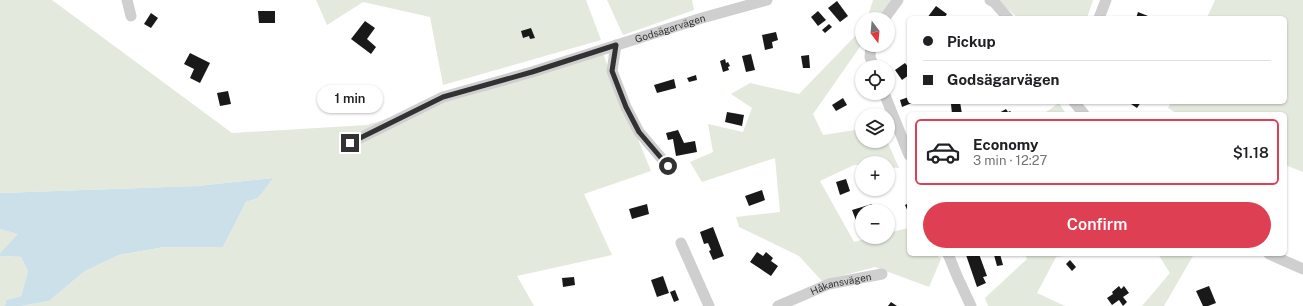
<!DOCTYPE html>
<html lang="en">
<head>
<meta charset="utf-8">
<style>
	:root { --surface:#fff; --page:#f6f6f6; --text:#202124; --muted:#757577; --line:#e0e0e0; --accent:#df3f52 }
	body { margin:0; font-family:"Public Sans",sans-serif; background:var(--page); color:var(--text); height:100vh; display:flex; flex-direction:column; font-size:15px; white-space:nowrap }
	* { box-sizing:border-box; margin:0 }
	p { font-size:13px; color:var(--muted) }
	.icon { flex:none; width:22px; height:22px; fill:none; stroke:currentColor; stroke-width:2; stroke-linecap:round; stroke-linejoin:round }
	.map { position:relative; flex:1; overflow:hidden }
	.drawer { position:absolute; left:907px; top:112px; width:380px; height:144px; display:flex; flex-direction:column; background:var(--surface); border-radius:6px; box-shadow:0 1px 3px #0004 }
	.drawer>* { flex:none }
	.hud { position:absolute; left:907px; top:16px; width:380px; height:88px; border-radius:6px; box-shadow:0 1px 3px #0004; display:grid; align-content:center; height:88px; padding:0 16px; background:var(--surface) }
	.needle { width:26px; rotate:164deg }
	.buttons { position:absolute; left:855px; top:12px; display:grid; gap:8px }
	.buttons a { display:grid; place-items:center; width:40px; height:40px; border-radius:50%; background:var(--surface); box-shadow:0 1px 3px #0004; font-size:20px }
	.end { position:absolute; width:18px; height:18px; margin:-9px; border:5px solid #323232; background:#fff; box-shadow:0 0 0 2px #fff }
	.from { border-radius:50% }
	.bubble { position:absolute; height:28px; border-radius:14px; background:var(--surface); box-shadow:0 1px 3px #0004; font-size:13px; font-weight:600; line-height:28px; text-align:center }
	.hud b { display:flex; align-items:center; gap:14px; height:38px; font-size:15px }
	.hud b+b { border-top:1px solid var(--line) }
	.hud i { width:10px; height:10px; background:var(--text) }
	ul { padding:7px 0 0; list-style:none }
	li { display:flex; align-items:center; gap:12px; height:66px; margin:0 8px 6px; padding:0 8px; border:2px solid transparent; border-radius:6px }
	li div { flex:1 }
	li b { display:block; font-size:15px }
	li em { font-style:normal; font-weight:600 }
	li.current { border-color:var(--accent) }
	li>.icon { width:36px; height:36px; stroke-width:1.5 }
	.cta { display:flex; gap:8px; margin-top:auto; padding:8px 16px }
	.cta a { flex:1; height:46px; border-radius:24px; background:var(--accent); color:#fff; font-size:16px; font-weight:600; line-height:46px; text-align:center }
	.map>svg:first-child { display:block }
	.green { fill:#e3e9dc }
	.water { fill:#cce0ea }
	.building { fill:#191919 }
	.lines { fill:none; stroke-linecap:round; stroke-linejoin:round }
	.minor { stroke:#cfcfcf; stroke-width:11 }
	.route { stroke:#323232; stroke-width:5 }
	.labels { text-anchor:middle; stroke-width:4; stroke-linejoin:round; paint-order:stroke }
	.street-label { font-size:10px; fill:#323232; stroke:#fff }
</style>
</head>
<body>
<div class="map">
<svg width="1303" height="306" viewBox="0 0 1303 306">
	<rect width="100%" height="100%" fill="#fff"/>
	<g class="green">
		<path d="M0 0H52L232 133 367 125 603 54 651 171 584 194 612 255 517 276 534 306H21L49 301 85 271 119 255 165 247H223L246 202 258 198 272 178 197 186 0 193Z"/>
		<path d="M316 0H586L601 40 443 85 430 17 363 2 327 25Z"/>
		<path d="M607 0H692L694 10 623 35Z"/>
		<path d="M873 0H892L879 19H867Z"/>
		<path d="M997 0H1093L1087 18H1018Z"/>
		<path d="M1215 0H1303V172L1285 165V114H1178L1168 108 1171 102H1285V18H1207Z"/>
		<path d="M862 29V44L813 114 823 135 862 129V141H887L899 168 888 167V163H862V165H854L820 181 854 242 872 237H888V233L908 228 909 254H936L941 259 929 287 875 267 822 281 799 256 739 227 736 217 780 212 775 158 702 182 690 162 713 152 708 124 743 132 752 108 731 94 750 83 799 94Z"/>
		<path d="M1059 103 1066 114H1043Z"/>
		<path d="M0 229 19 234 0 253Z"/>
		<path d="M1025 254H1076L1056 257 1037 293 1065 306H988L985 298 1027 259Z"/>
		<path d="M1158 254H1194L1164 306H1142L1170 273Z"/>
		<path d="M0 256 21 257 28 271 21 296 6 300 5 306H0Z"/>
	</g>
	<path class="water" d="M273 178 258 198 246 202 223 247H165L119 255 85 271 49 301 21 306H5L6 300 21 296 28 271 21 257 0 256V253L18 234 0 229V193L197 186Z"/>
	<g class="building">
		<path d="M837 1 848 16 840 22 828 8Z"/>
		<path d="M936 6 947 14 944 18H927Z"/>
		<path d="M258 11H275V23H259Z"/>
		<path d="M818 11 826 20 818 26 811 17Z"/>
		<path d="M1138 12 1153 18H1136Z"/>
		<path d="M151 13 158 18 151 28 144 24Z"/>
		<path d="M365 21 375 28 367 39 376 47 371 54 351 39Z"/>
		<path d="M829 24 832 27 825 33 822 30Z"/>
		<path d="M531 28 535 38 530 39 529 36 523 38 521 31Z"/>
		<path d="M776 32 778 40 772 42 773 48 765 50 762 35Z"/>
		<path d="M190 53 210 63 200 83 190 78 194 69 184 64Z"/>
		<path d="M751 54 755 70 746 72 742 56Z"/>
		<path d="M809 55 810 68H803L801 56Z"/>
		<path d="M725 59 726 63 728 62 730 66 728 67 729 70 723 72 720 61Z"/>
		<path d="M905 63 909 68V75L902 80 895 70Z"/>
		<path d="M696 75 697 80 689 82 687 78Z"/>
		<path d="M674 79 676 88 657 93 654 85Z"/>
		<path d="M228 91 231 104 220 106 217 93Z"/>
		<path d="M909 97V102H911L912 103 902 107 900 100Z"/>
		<path d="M843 98 847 105 836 111 832 105Z"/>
		<path d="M960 102 962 114H952L951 104Z"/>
		<path d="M1132 102H1141L1137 108 1131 104Z"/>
		<path d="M1006 109 1008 112 1010 111 1013 114H1000L999 113Z"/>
		<path d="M877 110 879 115H875L873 111Z"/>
		<path d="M727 112 744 115 742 126 725 122Z"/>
		<path d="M678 130 684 143 695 141 697 152 676 156 673 139 668 140 666 133Z"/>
		<path d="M846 179 850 191 840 195 836 182Z"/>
		<path d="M762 190 765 200 749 206 745 196Z"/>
		<path d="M909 203V214L905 205Z"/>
		<path d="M647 204 649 214 632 219 629 209Z"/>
		<path d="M872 204 873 208 877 207 878 211H862V230L860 231 852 210Z"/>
		<path d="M713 227 724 256 713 260 709 251 711 250 708 243 704 244 700 232Z"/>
		<path d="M757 252 763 256 766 252 773 258 771 261 778 266 771 276 750 262Z"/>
		<path d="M967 254H979L987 276 983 277 986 283 977 287 966 255Z"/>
		<path d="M1000 254 1003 265 997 266 994 255Z"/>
		<path d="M1070 260 1076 267 1072 271 1066 264Z"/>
		<path d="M663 276 669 293 657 297 651 280Z"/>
		<path d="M574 277 575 285 563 287 562 278Z"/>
		<path d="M1119 286 1121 289 1124 286 1129 293 1123 297 1127 302 1123 306 1119 300 1112 305 1107 298 1113 294 1112 292Z"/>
		<path d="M1209 286 1216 303 1208 306H1203L1196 291Z"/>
		<path d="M675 290 679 300 674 302 670 292Z"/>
		<path d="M891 302 897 306H888Z"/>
	</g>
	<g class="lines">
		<g class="minor">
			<path d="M127 0 131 16"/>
			<path d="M990 0 994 2 1008 18"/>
			<path d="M1099 18 1106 0"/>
			<path d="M884 19 898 0"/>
			<path d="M616 45 612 71 626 107 639 132 668 166"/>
			<path d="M871 45 870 57 874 67"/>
			<path d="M884 93 909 155"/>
			<path d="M1074 102 1084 114"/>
			<path id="s1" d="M350 143 443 97 532 72 702 18 767 0"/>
			<path d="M681 243 709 306"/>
			<path d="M948 254 957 276 971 306"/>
			<path d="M1269 254 1303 269"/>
			<path id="s2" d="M778 306 829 284 882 274"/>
		</g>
	</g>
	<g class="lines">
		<path class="route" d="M350 143 443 97 532 72 616 45 612 71 626 107 639 132 668 166"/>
	</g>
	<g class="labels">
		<g class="street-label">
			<text dy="4" stroke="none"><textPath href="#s1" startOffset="341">Godsägarvägen</textPath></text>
			<text dy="4" stroke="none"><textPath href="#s2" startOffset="67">Håkansvägen</textPath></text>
		</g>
	</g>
</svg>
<div class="buttons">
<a><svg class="needle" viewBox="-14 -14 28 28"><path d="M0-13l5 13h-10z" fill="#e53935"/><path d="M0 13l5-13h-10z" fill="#757577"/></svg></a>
<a><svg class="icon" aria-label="locate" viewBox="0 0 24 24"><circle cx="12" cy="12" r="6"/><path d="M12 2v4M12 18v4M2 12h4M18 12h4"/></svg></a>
<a><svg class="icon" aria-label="layers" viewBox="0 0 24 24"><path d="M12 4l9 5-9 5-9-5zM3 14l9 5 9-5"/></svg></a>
<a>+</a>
<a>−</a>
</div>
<i class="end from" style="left:668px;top:166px"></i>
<i class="end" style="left:350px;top:143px"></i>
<div class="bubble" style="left:317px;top:85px;width:66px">1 min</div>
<div class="hud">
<b><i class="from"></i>Pickup</b>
<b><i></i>Godsägarvägen</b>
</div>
<section class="drawer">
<ul>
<li class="current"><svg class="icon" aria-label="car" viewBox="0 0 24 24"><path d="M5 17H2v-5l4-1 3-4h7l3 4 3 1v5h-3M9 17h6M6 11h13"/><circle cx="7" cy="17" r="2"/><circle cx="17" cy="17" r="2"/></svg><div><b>Economy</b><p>3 min · 12:27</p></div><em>$1.18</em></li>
</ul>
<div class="cta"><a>Confirm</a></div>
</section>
</div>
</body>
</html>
